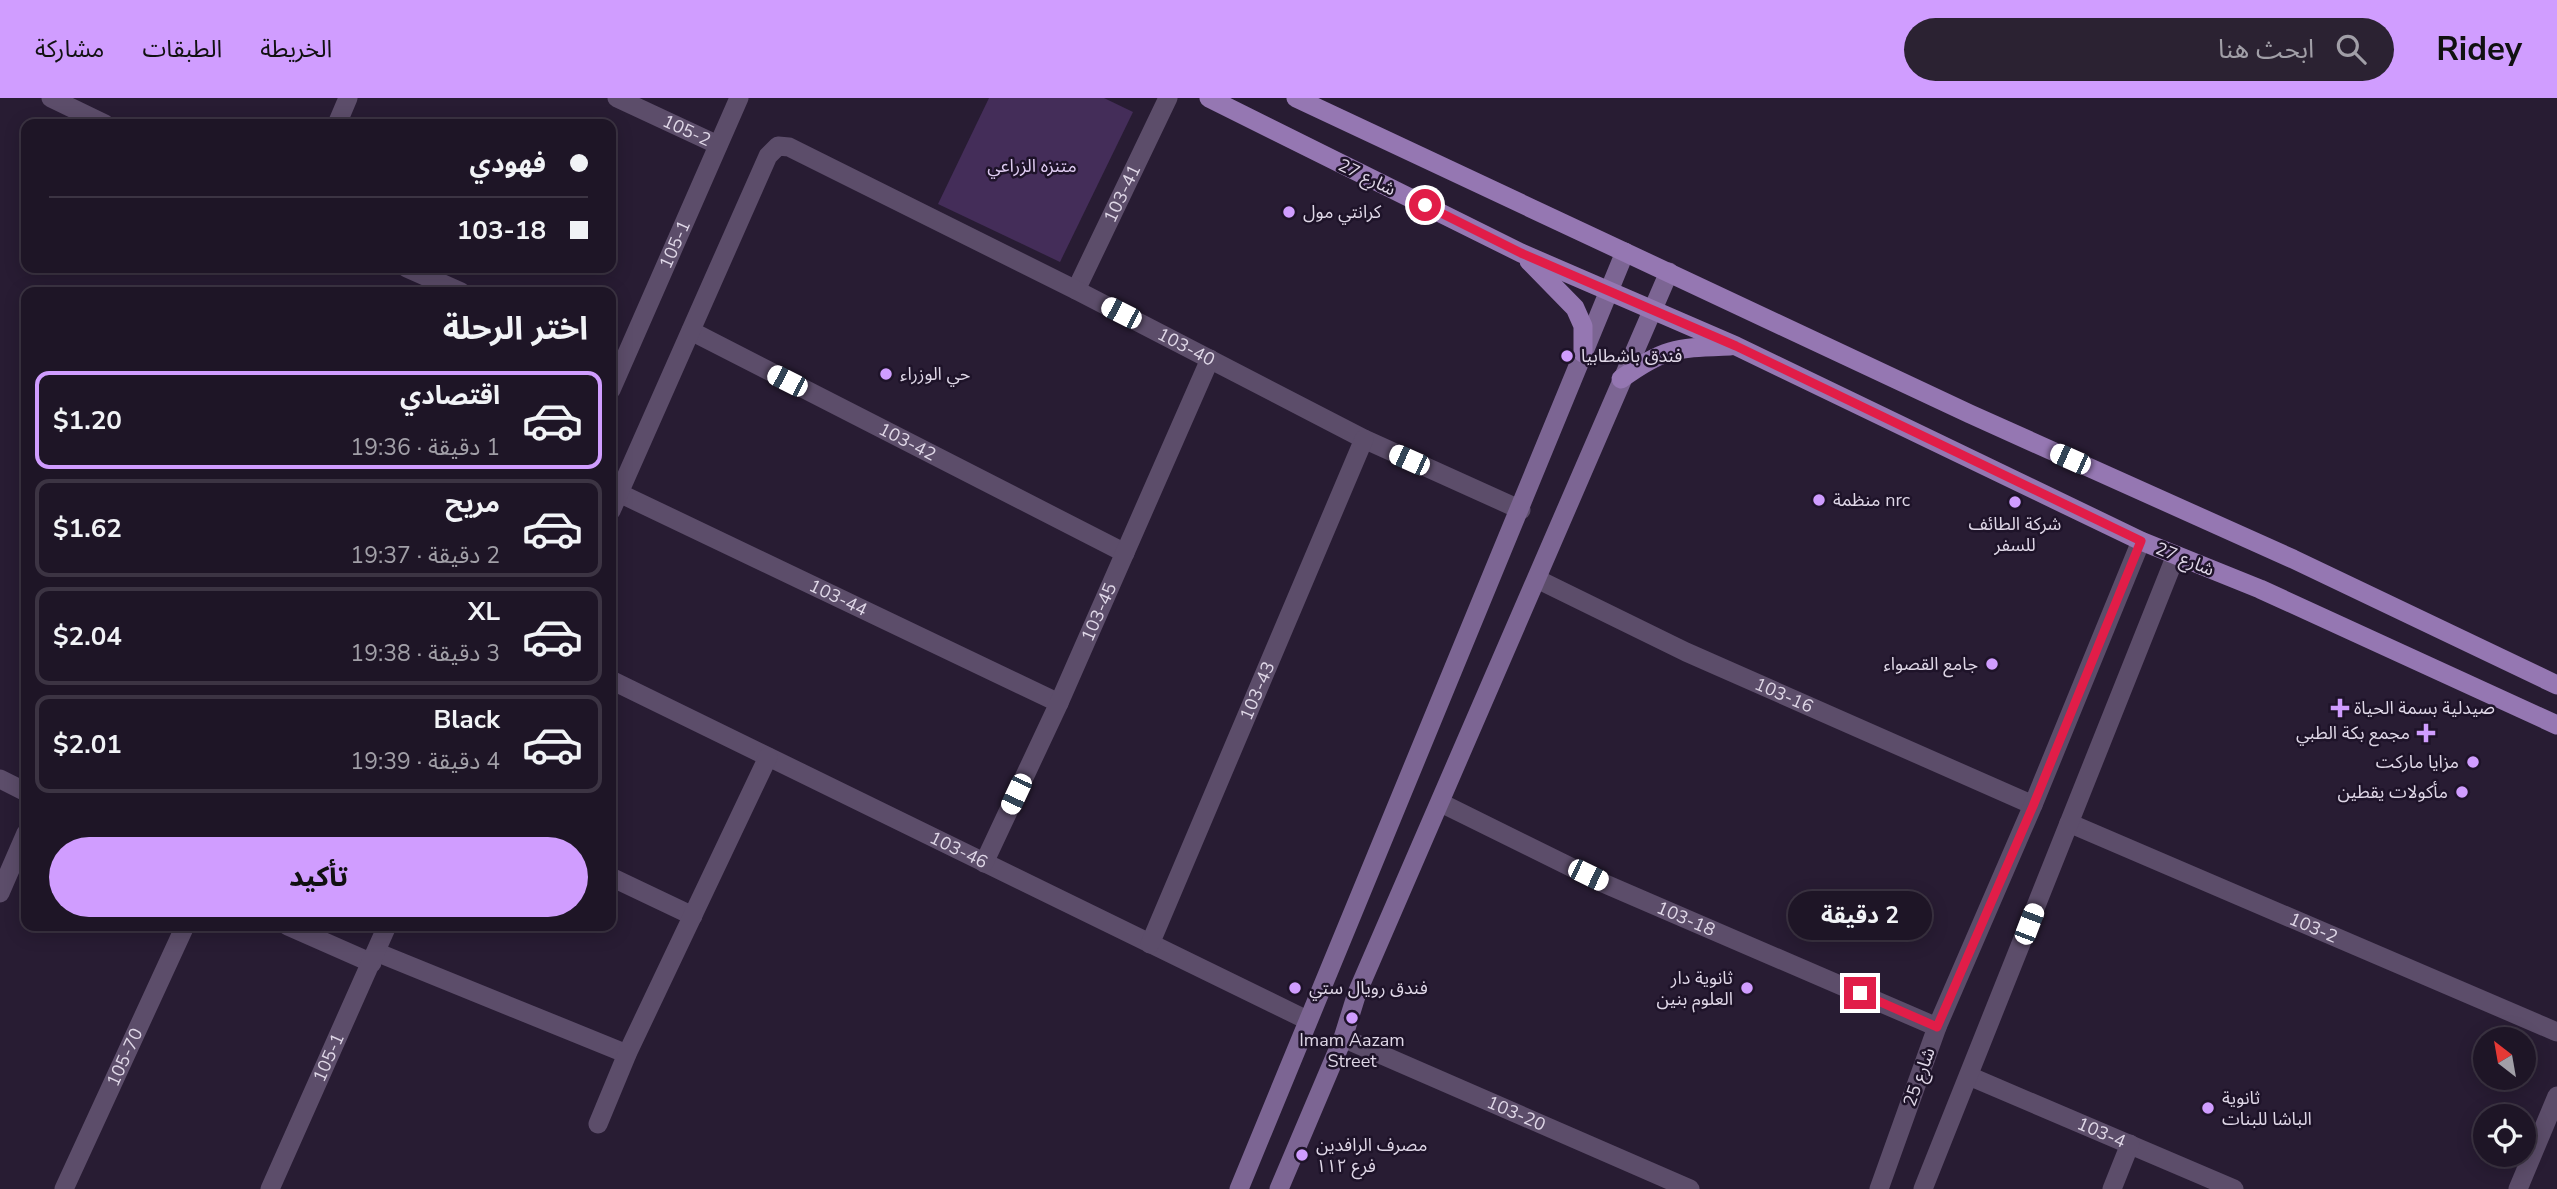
<!DOCTYPE html>
<html lang="ar">
<head>
<meta charset="utf-8">
<style>
	:root { --surface:#1e1526; --page:#2b2232; --text:#f1f3f6; --muted:#a19fa7; --line:#3c3443; --accent:#d09dff }
	body { margin:0; font-family:"Nunito Sans","Noto Sans Arabic",sans-serif; background:var(--page); color:var(--text); direction:rtl; height:100vh; display:flex; flex-direction:column; font-size:26px; white-space:nowrap }
	* { box-sizing:border-box; margin:0 }
	p { font-size:23px; color:var(--muted) }
	.icon { flex:none; width:38px; height:38px; fill:none; stroke:currentColor; stroke-width:2; stroke-linecap:round; stroke-linejoin:round }
	.map { position:relative; flex:1; overflow:hidden; direction:ltr }
	.panel { position:absolute; left:21px; top:189px; width:595px; height:644px; display:flex; flex-direction:column; background:var(--surface); border-radius:14px; box-shadow:0 4px 18px #0003,0 0 0 2px var(--line); direction:rtl }
	.panel>* { flex:none }
	.guide { position:absolute; left:21px; top:21px; width:595px; height:154px; border-radius:14px; box-shadow:0 4px 18px #0003,0 0 0 2px var(--line); direction:rtl; display:grid; align-content:center; height:154px; padding:0 28px; background:var(--surface) }
	.needle { width:46px; rotate:329deg }
	.controls { position:absolute; left:2473px; top:929px; display:grid; gap:14px }
	.controls a { display:grid; place-items:center; width:63px; height:63px; border-radius:50%; background:var(--surface); box-shadow:0 4px 18px #0003,0 0 0 2px var(--line); font-size:35px }
	.end { position:absolute; width:32px; height:32px; margin:-16px; border:9px solid #e11d48; background:#fff; box-shadow:0 0 0 4px #fff }
	.from { border-radius:50% }
	.bubble { position:absolute; height:49px; border-radius:24px; background:var(--surface); box-shadow:0 4px 18px #0003,0 0 0 2px var(--line); font-size:23px; font-weight:700; line-height:49px; text-align:center; direction:rtl }
	.car { position:absolute; width:21px; height:42px; margin:-21px -10px; border-radius:9px; box-shadow:0 0 5px 2px #0007; background:linear-gradient(#fff 24%,#345 0 40%,#fff 0 76%,#345 0 86%,#fff 0) }
	.guide b { display:flex; align-items:center; gap:24px; height:66px; font-size:26px }
	.guide b+b { border-top:2px solid var(--line) }
	.guide i { width:18px; height:18px; background:var(--text) }
	ul { padding:0; list-style:none }
	li { display:flex; align-items:center; gap:21px; height:98px; margin:0 14px 10px; padding:0 14px; border:4px solid var(--line); border-radius:14px }
	li div { flex:1 }
	li b { display:block; font-size:26px }
	li em { font-style:normal; font-weight:700 }
	li.on { border-color:var(--accent) }
	li>.icon { width:63px; height:63px; stroke-width:1.5 }
	h2 { padding:0 28px; font-size:32px; line-height:84px }
	.action { display:flex; gap:14px; margin-top:auto; padding:14px 28px }
	.action a { flex:1; height:80px; border-radius:42px; background:var(--accent); color:#111; font-size:28px; font-weight:700; line-height:80px; text-align:center }
	header { display:flex; align-items:center; gap:42px; box-sizing:border-box; height:98px; padding:0 35px; background:var(--accent); color:#111 }
	header strong { font-size:33px }
	nav { display:flex; gap:38px; margin-inline-start:auto; font-size:24px }
	.search { width:490px; height:63px; background:var(--page); display:flex; align-items:center; gap:18px; box-sizing:border-box; padding:0 24px; border-radius:38px; color:var(--muted); font-size:26px }
	.map>svg:first-child { display:block }
	.green { fill:#442d59 }
	.lines { fill:none; stroke-linecap:round; stroke-linejoin:round }
	.minor { stroke:#5c4d6a; stroke-width:19 }
	.tertiary { stroke:#5c4d6a; stroke-width:19 }
	.secondary { stroke:#7c6593; stroke-width:19 }
	.primary { stroke:#9577b2; stroke-width:19 }
	.route { stroke:#e11d48; stroke-width:9 }
	.poi-dot { fill:#d09dff; stroke:#1e1329; stroke-width:2.5 }
	.labels { text-anchor:middle; stroke-width:5; stroke-linejoin:round; paint-order:stroke }
	.street-label { font-size:18px; fill:#dfd7e7; stroke:#1e1329 }
	.park-label { font-size:18px; fill:#dfccf2; stroke:#1e1329 }
	.poi-label { font-size:18px; fill:#dfd7e7; stroke:#1e1329; text-anchor:start }
</style>
</head>
<body>
<header>
<strong>Ridey</strong>
<div class="search"><svg class="icon" aria-label="search" viewBox="0 0 24 24"><circle cx="10" cy="10" r="6"/><path d="M15 15l6 6"/></svg>ابحث هنا</div>
<nav><a>الخريطة</a><a>الطبقات</a><a>مشاركة</a></nav>
</header>
<div class="map">
<svg width="2557" height="1091" viewBox="0 0 2557 1091">
	<rect width="100%" height="100%" fill="#281c33"/>
	<path class="green" d="M989 0H1104L1133 14 1060 164 938 106Z"/>
	<g class="lines">
		<g class="minor">
			<path d="M51 0 105 26"/>
			<path id="s1" d="M617 0 718 47"/>
			<path d="M337 26 348 0"/>
			<path d="M407 170 461 194"/>
			<path id="s2" d="M1076 192 1168 0"/>
			<path id="s3" d="M691 233 1125 455"/>
			<path id="s4" d="M611 292 739 0"/>
			<path id="s5" d="M619 395 1059 605"/>
			<path id="s6" d="M611 413 768 58 778 48 789 49 1076 192 1364 341 1521 412"/>
			<path id="s7" d="M1537 481 1686 554 2033 707"/>
			<path id="s8" d="M611 582 1307 922"/>
			<path d="M0 681 26 694"/>
			<path id="s9" d="M1441 705 1603 785 1937 929"/>
			<path id="s10" d="M2069 725 2557 934"/>
			<path id="s11" d="M984 765 1059 605 1210 261"/>
			<path d="M611 779 693 818"/>
			<path d="M0 795 26 735"/>
			<path d="M288 828 372 865"/>
			<path id="s12" d="M1150 846 1364 341"/>
			<path d="M376 854 627 956"/>
			<path id="s13" d="M1343 940 1690 1091"/>
			<path id="s14" d="M1969 978 2234 1091"/>
			<path d="M598 1026 627 956 768 659"/>
			<path id="s15" d="M64 1091 185 828"/>
			<path id="s16" d="M270 1091 387 828"/>
			<path d="M2112 1091 2130 1046"/>
			<path d="M2518 1091 2557 998"/>
		</g>
		<g class="tertiary">
			<path d="M1879 1091 1937 929 2033 707 2141 443"/>
			<path d="M1923 1091 2176 457"/>
		</g>
		<g class="secondary">
			<path d="M1239 1091 1625 154"/>
			<path d="M1279 1091 1343 940 1357 895 1669 174"/>
		</g>
		<g class="primary">
			<path d="M1209 0 1521 155 1736 248 2141 443 2260 491 2557 627"/>
			<path d="M1296 0 1970 316 2293 461 2557 587"/>
			<path d="M1529 163 1575 210 1583 228V255"/>
			<path d="M1621 281C1665 249 1677 250 1730 248"/>
		</g>
	</g>
	<g class="lines">
		<path class="route" d="M1425 107 1521 155 1736 248 2141 443 2033 708 1937 929 1860 895"/>
	</g>
	<g class="poi-dot">
		<circle cx="1289" cy="114" r="7"/>
		<circle cx="1567" cy="258" r="7"/>
		<circle cx="886" cy="276" r="7"/>
		<circle cx="1819" cy="402" r="7"/>
		<circle cx="2015" cy="404" r="7"/>
		<circle cx="1992" cy="566" r="7"/>
		<path d="M2336.5 599.5h7v7h7v7h-7v7h-7v-7h-7v-7h7z"/>
		<path d="M2422.5 624.5h7v7h7v7h-7v7h-7v-7h-7v-7h7z"/>
		<circle cx="2473" cy="664" r="7"/>
		<circle cx="2462" cy="694" r="7"/>
		<circle cx="1295" cy="890" r="7"/>
		<circle cx="1747" cy="890" r="7"/>
		<circle cx="1352" cy="920" r="7"/>
		<circle cx="2208" cy="1010" r="7"/>
		<circle cx="1302" cy="1057" r="7"/>
	</g>
	<g class="labels">
		<g class="street-label">
			<text dy="6" stroke="none"><textPath href="#s1" startOffset="77">105-2</textPath></text>
			<text transform="translate(1367 79) rotate(26)" y="6">شارع 27</text>
			<text dy="6" stroke="none"><textPath href="#s2" startOffset="107">103-41</textPath></text>
			<text dy="6" stroke="none"><textPath href="#s4" startOffset="159">105-1</textPath></text>
			<text dy="6" stroke="none"><textPath href="#s6" startOffset="858">103-40</textPath></text>
			<text dy="6" stroke="none"><textPath href="#s3" startOffset="243">103-42</textPath></text>
			<text transform="translate(2185 461) rotate(22)" y="6">شارع 27</text>
			<text dy="6" stroke="none"><textPath href="#s5" startOffset="243">103-44</textPath></text>
			<text dy="6" stroke="none"><textPath href="#s11" startOffset="276">103-45</textPath></text>
			<text dy="6" stroke="none"><textPath href="#s12" startOffset="275">103-43</textPath></text>
			<text dy="6" stroke="none"><textPath href="#s7" startOffset="273">103-16</textPath></text>
			<text dy="6" stroke="none"><textPath href="#s8" startOffset="387">103-46</textPath></text>
			<text dy="6" stroke="none"><textPath href="#s9" startOffset="271">103-18</textPath></text>
			<text dy="6" stroke="none"><textPath href="#s10" startOffset="266">103-2</textPath></text>
			<text dy="6" stroke="none"><textPath href="#s15" startOffset="145">105-70</textPath></text>
			<text dy="6" stroke="none"><textPath href="#s16" startOffset="144">105-1</textPath></text>
			<text transform="translate(1919 979) rotate(-70)" y="6">شارع 25</text>
			<text dy="6" stroke="none"><textPath href="#s13" startOffset="189">103-20</textPath></text>
			<text dy="6" stroke="none"><textPath href="#s14" startOffset="144">103-4</textPath></text>
		</g>
		<g class="park-label">
			<text x="1032" y="74">متنزه الزراعي</text>
		</g>
		<g class="poi-label">
			<text x="1303" y="120">كرانتي مول</text>
			<text x="1581" y="264">فندق باشطابيا</text>
			<text x="900" y="282">حي الوزراء</text>
			<text x="1833" y="408">منظمة nrc</text>
			<text x="2015" y="432" text-anchor="middle">شركة الطائف<tspan x="2015" dy="21">للسفر</tspan></text>
			<text x="1978" y="572" text-anchor="end">جامع القصواء</text>
			<text x="2354" y="616">صيدلية بسمة الحياة</text>
			<text x="2410" y="641" text-anchor="end">مجمع بكة الطبي</text>
			<text x="2459" y="670" text-anchor="end">مزايا ماركت</text>
			<text x="2448" y="700" text-anchor="end">مأكولات يقطين</text>
			<text x="1733" y="886" text-anchor="end">ثانوية دار<tspan x="1733" dy="21">العلوم بنين</tspan></text>
			<text x="1309" y="896">فندق رويال ستي</text>
			<text x="1352" y="948" text-anchor="middle">Imam Aazam<tspan x="1352" dy="21">Street</tspan></text>
			<text x="2222" y="1006">ثانوية<tspan x="2222" dy="21">الباشا للبنات</tspan></text>
			<text x="1316" y="1053">مصرف الرافدين<tspan x="1316" dy="21">فرع ١١٢</tspan></text>
		</g>
	</g>
</svg>
<div class="controls">
<a><svg class="needle" viewBox="-14 -14 28 28"><path d="M0-13l5 13h-10z" fill="#e53935"/><path d="M0 13l5-13h-10z" fill="#a19fa7"/></svg></a>
<a><svg class="icon" aria-label="locate" viewBox="0 0 24 24"><circle cx="12" cy="12" r="6"/><path d="M12 2v4M12 18v4M2 12h4M18 12h4"/></svg></a>
</div>
<i class="end from" style="left:1425px;top:107px"></i>
<i class="end" style="left:1860px;top:895px"></i>
<div class="bubble" style="left:1788px;top:793px;width:144px">2 دقيقة</div>
<i class="car" style="left:1121px;top:215px;rotate:297deg"></i>
<i class="car" style="left:787px;top:283px;rotate:297deg"></i>
<i class="car" style="left:2070px;top:361px;rotate:294deg"></i>
<i class="car" style="left:1409px;top:362px;rotate:294deg"></i>
<i class="car" style="left:1016px;top:696px;rotate:205deg"></i>
<i class="car" style="left:1588px;top:777px;rotate:116deg"></i>
<i class="car" style="left:2029px;top:826px;rotate:21deg"></i>
<div class="guide">
<b><i class="from"></i>فهودي</b>
<b><i></i>103-18</b>
</div>
<section class="panel">
<h2>اختر الرحلة</h2>
<ul>
<li class="on"><svg class="icon" aria-label="car" viewBox="0 0 24 24"><path d="M5 17H2v-5l4-1 3-4h7l3 4 3 1v5h-3M9 17h6M6 11h13"/><circle cx="7" cy="17" r="2"/><circle cx="17" cy="17" r="2"/></svg><div><b>اقتصادي</b><p>1 دقيقة · 19:36</p></div><em>$1.20</em></li>
<li><svg class="icon" aria-label="car" viewBox="0 0 24 24"><path d="M5 17H2v-5l4-1 3-4h7l3 4 3 1v5h-3M9 17h6M6 11h13"/><circle cx="7" cy="17" r="2"/><circle cx="17" cy="17" r="2"/></svg><div><b>مريح</b><p>2 دقيقة · 19:37</p></div><em>$1.62</em></li>
<li><svg class="icon" aria-label="car" viewBox="0 0 24 24"><path d="M5 17H2v-5l4-1 3-4h7l3 4 3 1v5h-3M9 17h6M6 11h13"/><circle cx="7" cy="17" r="2"/><circle cx="17" cy="17" r="2"/></svg><div><b>XL</b><p>3 دقيقة · 19:38</p></div><em>$2.04</em></li>
<li><svg class="icon" aria-label="car" viewBox="0 0 24 24"><path d="M5 17H2v-5l4-1 3-4h7l3 4 3 1v5h-3M9 17h6M6 11h13"/><circle cx="7" cy="17" r="2"/><circle cx="17" cy="17" r="2"/></svg><div><b>Black</b><p>4 دقيقة · 19:39</p></div><em>$2.01</em></li>
</ul>
<div class="action"><a>تأكيد</a></div>
</section>
</div>
</body>
</html>
